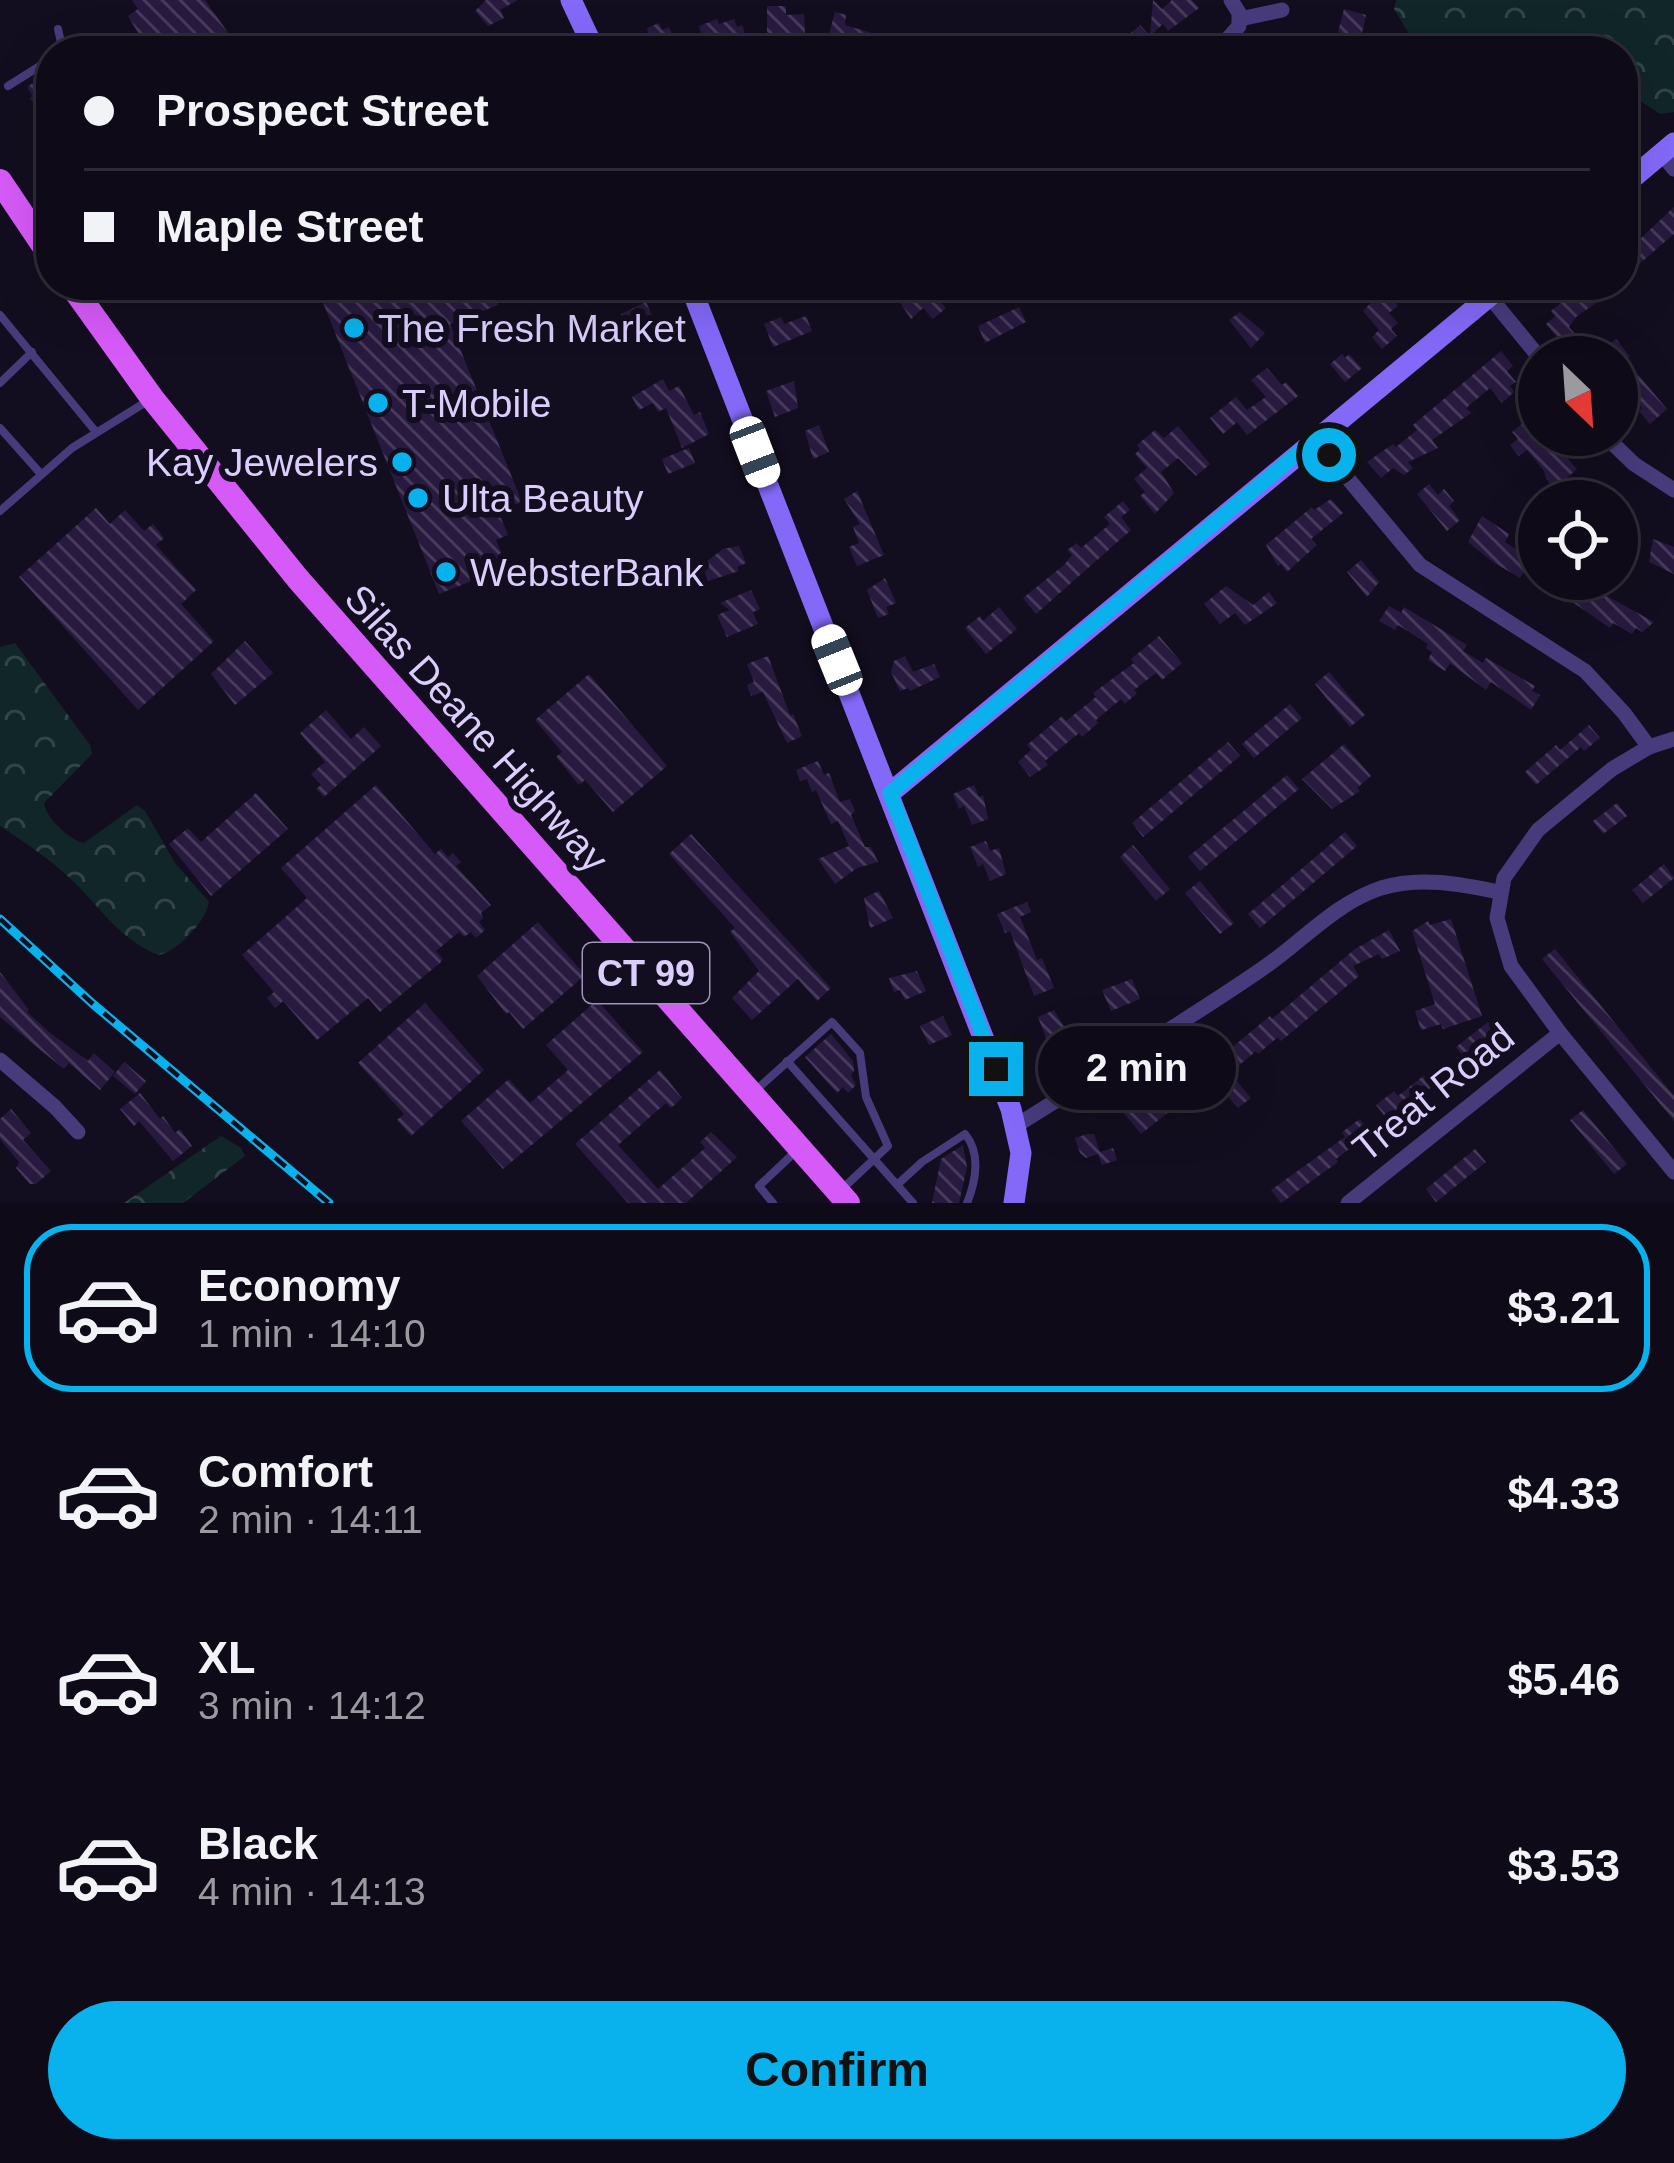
<!DOCTYPE html>
<html lang="en">
<head>
<meta charset="utf-8">
<style>
	:root { --surface:#0e0a17; --page:#171320; --text:#f1f3f6; --muted:#9b9aa1; --line:#2e2b36; --accent:#0ab2ed }
	body { margin:0; font-family:Helvetica,sans-serif; background:var(--page); color:var(--text); height:100vh; display:flex; flex-direction:column; font-size:45px; white-space:nowrap }
	* { box-sizing:border-box; margin:0 }
	p { font-size:39px; color:var(--muted) }
	.icon { flex:none; width:66px; height:66px; fill:none; stroke:currentColor; stroke-width:2; stroke-linecap:round; stroke-linejoin:round }
	.map { position:relative; height:1203px; overflow:hidden }
	.sheet { display:flex; flex-direction:column; background:var(--surface); flex:1 }
	.sheet>* { flex:none }
	.guide { position:absolute; left:36px; top:36px; width:1602px; height:264px; border-radius:48px; box-shadow:0 12px 48px #0002,0 0 0 3px var(--line); display:grid; align-content:center; height:264px; padding:0 48px; background:var(--surface) }
	.needle { width:78px; rotate:155deg }
	.tools { position:absolute; left:1518px; top:336px; display:grid; gap:24px }
	.tools a { display:grid; place-items:center; width:120px; height:120px; border-radius:50%; background:var(--surface); box-shadow:0 12px 48px #0002,0 0 0 3px var(--line); font-size:60px }
	.end { position:absolute; width:54px; height:54px; margin:-27px; border:15px solid #0ab2ed; background:#111; box-shadow:0 0 0 6px #111 }
	.from { border-radius:50% }
	.bubble { position:absolute; height:84px; border-radius:42px; background:var(--surface); box-shadow:0 12px 48px #0002,0 0 0 3px var(--line); font-size:39px; font-weight:600; line-height:84px; text-align:center }
	.car { position:absolute; width:36px; height:72px; margin:-36px -18px; border-radius:15px; box-shadow:0 0 9px 3px #0007; background:linear-gradient(#fff 24%,#345 0 40%,#fff 0 76%,#345 0 86%,#fff 0) }
	.guide b { display:flex; align-items:center; gap:42px; height:114px; font-size:45px }
	.guide b+b { border-top:3px solid var(--line) }
	.guide i { width:30px; height:30px; background:var(--text) }
	ul { padding:21px 0 0; list-style:none }
	li { display:flex; align-items:center; gap:36px; height:168px; margin:0 24px 18px; padding:0 24px; border:6px solid transparent; border-radius:48px }
	li div { flex:1 }
	li b { display:block; font-size:45px }
	li em { font-style:normal; font-weight:600 }
	li.active { border-color:var(--accent) }
	li>.icon { width:108px; height:108px; stroke-width:1.5 }
	.primary-button { display:flex; gap:24px; margin-top:auto; padding:24px 48px }
	.primary-button a { flex:1; height:138px; border-radius:72px; background:var(--accent); color:#111; font-size:48px; font-weight:600; line-height:138px; text-align:center }
	.map>svg:first-child { display:block }
	.forest { fill:url(#forest-crowns) }
	.building { fill:url(#building-back-hatch) }
	.lines { fill:none; stroke-linecap:round; stroke-linejoin:round }
	.lane { stroke:#483b7c; stroke-width:8 }
	.street { stroke:#483b7c; stroke-width:15 }
	.secondary { stroke:#8469f9; stroke-width:21 }
	.primary { stroke:#d65af8; stroke-width:24 }
	.rail-casing { stroke:#0ab2ed; stroke-width:9 }
	.rail { stroke:#130e1f; stroke-width:4.5; stroke-dasharray:14; stroke-linecap:butt }
	.route { stroke:#0ab2ed; stroke-width:15 }
	.poi-dot { fill:#0ab2ed; stroke:#130e1f; stroke-width:4.5 }
	.labels { text-anchor:middle; stroke-width:12; stroke-linejoin:round; paint-order:stroke }
	.shield { fill:#130e1f; stroke:#9f94ba; stroke-width:3 }
	.shield-label { font-size:36px; font-weight:bold; fill:#dbcefd }
	.poi-label { font-size:39px; fill:#dbcefd; stroke:#130e1f; text-anchor:start }
	.street-label { font-size:39px; fill:#dbcefd; stroke:#130e1f }
</style>
</head>
<body>
<div class="map">
<svg width="1674" height="1203" viewBox="0 0 1674 1203">
	<defs>
		<pattern id="forest-crowns" width="20" height="18" patternUnits="userSpaceOnUse" patternTransform="scale(3)"><rect width="20" height="18" fill="#112629"/><path d="M2 6a3 3 0 1 1 6 0M12 15a3 3 0 1 1 6 0" fill="none" stroke="#334449"/></pattern>
		<pattern id="building-back-hatch" width="6" height="6" patternUnits="userSpaceOnUse" patternTransform="scale(3)"><rect width="6" height="6" fill="#281a3f"/><path d="M-1 5l2 2M0 0l6 6M5-1l2 2" fill="none" stroke="#473a5c"/></pattern>
	</defs>
	<rect width="100%" height="100%" fill="#130e1f"/>
	<g class="forest">
		<path d="M1396 0H1674V112L1660 114 1642 102 1623 97V51H1581L1569 43 1543 51H1393L1408 32 1394 9Z"/>
		<path d="M15 643 90 745 92 754 44 803C46 818 69 840 84 843L137 805 145 811 175 863 209 902C206 921 178 951 159 955 121 941 99 906 71 879 50 859 24 842 0 826V647Z"/>
		<path d="M221 1136 241 1148 245 1156 183 1203H124Z"/>
	</g>
	<g class="building">
		<path d="M132 0H205L241 51H149L128 16 138 9Z"/>
		<path d="M486 0H518L500 10 504 18 488 26 475 11Z"/>
		<path d="M1153 0 1162 9 1172 0H1192L1199 8 1168 31 1163 24 1150 36Z"/>
		<path d="M767 6H786V15L804 14 805 33 767 37Z"/>
		<path d="M1344 9 1366 15 1358 51H1341L1346 35 1338 32Z"/>
		<path d="M835 12 846 15 845 25 872 33 868 48 829 34Z"/>
		<path d="M717 19 719 24 734 19 737 27 742 25 747 39 706 50 699 26Z"/>
		<path d="M659 23 662 30 669 27 679 51H652L647 28Z"/>
		<path d="M1140 25 1150 36 1132 51H1110Z"/>
		<path d="M51 71V120L30 99 32 95 27 87Z"/>
		<path d="M1674 207V234L1623 278V255Z"/>
		<path d="M316 285H490L498 305 450 324 522 502 498 511 508 535 496 540 507 567 439 594Z"/>
		<path d="M897 285H917L927 295 931 291 946 308 933 319 923 308 911 319 897 298 903 292Z"/>
		<path d="M1583 285H1622L1576 317 1569 327 1575 334 1563 344 1546 324 1555 316 1551 311Z"/>
		<path d="M1387 293 1398 306 1389 313 1398 323 1391 329 1397 336 1382 349 1372 337 1379 330 1363 311 1376 297 1378 300Z"/>
		<path d="M646 302 655 322 643 328 645 332 614 342 608 330 625 323 621 314Z"/>
		<path d="M1019 307 1026 322 985 343 978 326Z"/>
		<path d="M1240 312 1265 333 1251 348 1229 320Z"/>
		<path d="M806 316 812 331 773 347 764 324 781 317 784 324Z"/>
		<path d="M1616 339 1630 357H1623L1667 409 1650 424 1639 411 1642 408 1623 386 1617 391V357H1594Z"/>
		<path d="M1501 351 1513 366 1507 371 1516 382 1510 386 1514 392 1502 403 1490 388 1466 408 1471 413 1432 440 1438 448 1408 462 1413 468 1404 475 1393 468 1381 478 1367 462 1393 444 1396 447 1417 430 1413 425Z"/>
		<path d="M1342 354 1345 358 1349 354 1362 368 1345 382 1330 364Z"/>
		<path d="M1267 368 1282 385 1286 382 1298 396 1247 435 1237 422 1223 434 1210 418 1236 397 1247 410 1266 397 1251 380Z"/>
		<path d="M663 379 669 391 679 386 694 415 700 412 709 434 682 448 666 408 658 412 653 403 639 410 632 397Z"/>
		<path d="M794 381 798 408 775 417 766 391Z"/>
		<path d="M1527 420 1539 435H1547L1577 469 1567 478 1580 493 1572 501H1565L1546 479 1544 471 1527 450 1519 456 1510 445 1518 439 1512 432Z"/>
		<path d="M819 425 829 452 813 459 805 431Z"/>
		<path d="M1178 426 1210 464 1196 476 1178 458 1161 472 1174 493 1155 514 1140 496 1145 492 1134 479 1147 468 1135 454 1140 449 1137 445 1155 430 1164 438Z"/>
		<path d="M689 448 695 463 668 474 662 459Z"/>
		<path d="M1429 484 1438 495 1444 489 1454 501 1449 506 1460 520 1447 531 1417 494Z"/>
		<path d="M857 491 884 555 857 566 849 547 859 543 853 527 860 524 844 499Z"/>
		<path d="M1331 499 1343 513 1311 539 1317 545 1287 572 1281 564 1278 566 1266 545 1312 507 1314 510Z"/>
		<path d="M1123 501 1130 510 1121 517 1131 530 1036 614 1023 598 1064 565 1072 555 1067 550 1077 543 1081 548 1110 524 1104 517Z"/>
		<path d="M96 508 110 524 125 510 144 531 153 524 164 538 156 545 196 590 181 604 214 641 138 710 19 577Z"/>
		<path d="M1482 516 1509 534 1505 542 1539 563V579H1587L1599 586 1596 590 1654 622 1642 632 1636 628 1632 634 1613 623 1610 628 1568 599 1565 603 1549 593 1551 590 1523 573 1520 578 1493 562 1468 542Z"/>
		<path d="M1653 539 1674 547V574L1649 562Z"/>
		<path d="M739 546 746 563 737 567 739 571 708 581 702 565 723 549Z"/>
		<path d="M1361 560 1379 582 1367 597 1347 572Z"/>
		<path d="M885 578 896 603 886 607 889 614 878 618 867 590Z"/>
		<path d="M1226 586 1253 605 1269 592 1277 603 1245 625 1235 613 1220 624 1204 604Z"/>
		<path d="M751 590 760 609 753 612 758 624 727 637 717 615 730 610 720 603Z"/>
		<path d="M1389 606 1401 613 1404 607 1467 645 1463 651 1483 663 1486 658 1535 686 1532 691 1540 695 1531 710 1491 682 1486 690 1450 663 1445 671 1428 660 1432 652 1426 648 1428 644 1398 625 1395 630 1379 621Z"/>
		<path d="M999 607 1017 629 986 654 965 628 980 616 983 621Z"/>
		<path d="M1159 636 1182 663 1162 680 1156 673 1134 690 1137 693 1125 704 1121 699 1096 720 1098 723 1082 737 1079 733 1045 761 1048 765 1030 777 1018 762 1031 750 1027 745 1062 716 1066 721 1096 697 1093 693 1134 663 1131 659Z"/>
		<path d="M245 641 273 673 235 705 211 674Z"/>
		<path d="M768 656 790 715 793 714 802 736 787 743 763 692 751 696 747 685 754 682 747 664Z"/>
		<path d="M905 656 913 672 934 664 940 677 910 691 908 688 900 691 891 672 894 661Z"/>
		<path d="M1329 672 1365 715 1350 727 1315 684Z"/>
		<path d="M589 674 667 766 613 812 585 780 579 785 556 757 562 752 535 720Z"/>
		<path d="M1290 704 1302 718 1254 758 1242 744Z"/>
		<path d="M326 710 351 739 364 727 381 746 324 797 316 789 321 785 311 774 325 762 300 733Z"/>
		<path d="M1589 725 1600 738 1584 751 1581 747 1536 785 1525 772 1556 745 1560 750Z"/>
		<path d="M1228 742 1240 756 1143 837 1132 823Z"/>
		<path d="M1344 744 1371 776 1357 788 1360 791 1332 809 1302 779Z"/>
		<path d="M818 761 824 775 829 773 840 802 850 799 855 811 851 815 865 847H871L878 862 857 868 835 884 818 859 849 846 838 821 831 824 816 790 812 792 807 779 800 781 796 770Z"/>
		<path d="M1287 775 1299 789 1200 871 1188 857Z"/>
		<path d="M376 785 435 854 441 849 448 857 453 853 461 862 456 866 491 905 481 913 483 918 479 922 485 930 476 938 471 932 464 937 459 932 436 951 443 959 440 963 380 1012 368 998 317 1040 283 1001 275 1008 267 998 274 992 242 955 307 898 281 868Z"/>
		<path d="M974 785 979 797 983 795 988 819 972 825 964 806 959 809 953 794Z"/>
		<path d="M256 793 288 829 211 896 169 844 188 828 201 842Z"/>
		<path d="M1617 803 1627 816 1603 834 1593 821Z"/>
		<path d="M1345 832 1357 846 1260 928 1248 914Z"/>
		<path d="M691 834 831 988 817 1001 798 979 752 1020 732 998 759 971 730 932 735 928 669 854Z"/>
		<path d="M986 841 990 851 999 848 1006 874 990 881 983 864 978 867 970 847Z"/>
		<path d="M1133 845 1170 889 1156 901 1120 857Z"/>
		<path d="M1664 864 1674 878 1643 903 1632 890Z"/>
		<path d="M1200 881 1234 923 1220 934 1185 893Z"/>
		<path d="M879 891 893 918 870 928 864 898Z"/>
		<path d="M1027 902 1031 912 1020 917 1037 960 1042 958 1054 988 1034 996 1010 931 1005 933 997 914Z"/>
		<path d="M1451 919 1482 1016 1443 1029 1441 1024 1421 1030 1415 1011 1435 1004 1412 931 1428 921 1430 925Z"/>
		<path d="M538 922 585 975 523 1029 509 1012 506 1014 477 976Z"/>
		<path d="M1389 930 1400 951 1382 959 1379 954 1353 966 1359 976 1281 1041 1278 1037 1258 1054 1256 1051 1230 1073 1251 1098 1238 1108 1222 1090 1227 1086 1208 1064 1210 1058 1227 1044 1230 1049 1270 1016 1272 1019 1355 949Z"/>
		<path d="M1555 949 1674 1096V1121L1542 959Z"/>
		<path d="M917 971 926 991 905 1000 900 990 894 992 889 978Z"/>
		<path d="M0 972 29 1010 27 1012 49 1032 88 1061 94 1053 115 1072 100 1090 69 1063 64 1069 0 1017Z"/>
		<path d="M1132 979 1140 999 1111 1011 1102 990Z"/>
		<path d="M597 1000 643 1052 503 1169 461 1121 509 1079 530 1103 568 1070 546 1045Z"/>
		<path d="M425 1003 484 1070 411 1136 397 1120 404 1114 358 1063Z"/>
		<path d="M1054 1010 1065 1028 1079 1026 1085 1041 1072 1046 1070 1041 1050 1049 1038 1017Z"/>
		<path d="M943 1016 952 1035 929 1045 920 1026Z"/>
		<path d="M1488 1022 1499 1036 1492 1042 1494 1045 1467 1061 1456 1047Z"/>
		<path d="M831 1034 853 1061 854 1071 851 1075 856 1085 848 1093 843 1087 837 1093 805 1057Z"/>
		<path d="M124 1062 146 1081 135 1094 113 1076Z"/>
		<path d="M1188 1068 1198 1079 1193 1083 1198 1089 1141 1134 1122 1111 1136 1099 1143 1108Z"/>
		<path d="M660 1070 682 1098 671 1108 666 1103 618 1145 658 1189 705 1148 700 1142 711 1132 737 1157 686 1203H628L575 1144Z"/>
		<path d="M1426 1074 1435 1085 1387 1119 1376 1105 1394 1091 1398 1096Z"/>
		<path d="M140 1093 160 1119 163 1116 175 1133 180 1129 192 1146 173 1161 139 1121 134 1126 120 1109Z"/>
		<path d="M11 1109 31 1133 23 1140 51 1171 36 1184H30L16 1168 19 1162 0 1139V1119Z"/>
		<path d="M1583 1110 1627 1164 1614 1174 1570 1120Z"/>
		<path d="M1360 1119 1370 1133 1336 1159 1338 1162 1281 1203 1271 1190 1345 1137 1342 1132Z"/>
		<path d="M1087 1134H1094L1100 1152 1113 1148 1117 1160 1102 1165 1098 1154 1086 1158 1080 1153 1075 1138Z"/>
		<path d="M963 1145 967 1167 959 1203H932L941 1159Z"/>
		<path d="M1475 1149 1486 1162 1436 1202 1426 1189Z"/>
	</g>
	<g class="lines">
		<g class="lane">
			<path d="M58 29 63 51"/>
			<path d="M8 86 51 59"/>
			<path d="M0 315 96 432"/>
			<path d="M0 383 32 352"/>
			<path d="M0 428 40 473"/>
			<path d="M0 511 72 448 146 402"/>
			<path d="M787 1061 913 1203"/>
			<path d="M756 1090 832 1022 860 1053 866 1097 888 1146 840 1191"/>
			<path d="M898 1184 922 1162 965 1134C981 1153 976 1181 967 1203"/>
			<path d="M773 1203 759 1186 794 1153"/>
		</g>
		<g class="street">
			<path d="M1240 19 1282 10"/>
			<path d="M1217 51 1239 26V13L1231 0"/>
			<path d="M1662 154 1674 169"/>
			<path d="M1489 296 1539 357"/>
			<path d="M1604 435 1634 464 1674 490"/>
			<path d="M1315 439 1420 565 1585 671 1624 713 1649 747"/>
			<path d="M1674 739 1649 747 1612 769 1538 830 1504 878 1497 918 1511 966 1560 1033 1674 1172"/>
			<path d="M0 1060 55 1107 78 1132"/>
			<path d="M1017 1125C1098 1074 1180 1025 1259 971 1300 944 1333 904 1381 888 1420 876 1460 884 1499 892"/>
			<path d="M1348 1203 1560 1033"/>
		</g>
		<g class="secondary">
			<path d="M571 0 595 51"/>
			<path d="M1623 186 1674 143"/>
			<path d="M690 285 1011 1109 1021 1153 1014 1203"/>
			<path d="M890 793 1503 285"/>
		</g>
		<g class="primary">
			<path d="M0 181 51 257"/>
			<path d="M71 285 152 398 298 579 848 1203"/>
		</g>
		<defs>
			<path id="rail" d="M0 919 93 1004 329 1203"/>
		</defs>
		<use href="#rail" class="rail-casing"/>
		<use href="#rail" class="rail"/>
	</g>
	<g class="lines">
		<path class="route" d="M996 1069 890 793 1315 439 1329 455"/>
	</g>
	<g class="poi-dot">
		<circle cx="354" cy="328" r="12"/>
		<circle cx="378" cy="403" r="12"/>
		<circle cx="402" cy="462" r="12"/>
		<circle cx="418" cy="498" r="12"/>
		<circle cx="446" cy="572" r="12"/>
	</g>
	<g class="labels">
		<rect class="shield" x="583" y="943" width="126" height="60" rx="9"/>
		<g class="shield-label">
			<text x="646" y="986">CT 99</text>
		</g>
		<g class="poi-label">
			<text x="378" y="342">The Fresh Market</text>
			<text x="402" y="417">T-Mobile</text>
			<text x="378" y="476" text-anchor="end">Kay Jewelers</text>
			<text x="442" y="512">Ulta Beauty</text>
			<text x="470" y="586">WebsterBank</text>
		</g>
		<g class="street-label">
			<text transform="translate(477 728) rotate(48)" y="14">Silas Deane Highway</text>
			<text transform="translate(1433 1092) rotate(-39)" y="14">Treat Road</text>
		</g>
	</g>
</svg>
<div class="tools">
<a><svg class="needle" viewBox="-14 -14 28 28"><path d="M0-13l5 13h-10z" fill="#e53935"/><path d="M0 13l5-13h-10z" fill="#9b9aa1"/></svg></a>
<a><svg class="icon" aria-label="locate" viewBox="0 0 24 24"><circle cx="12" cy="12" r="6"/><path d="M12 2v4M12 18v4M2 12h4M18 12h4"/></svg></a>
</div>
<i class="end from" style="left:1329px;top:455px"></i>
<i class="end" style="left:996px;top:1069px"></i>
<div class="bubble" style="left:1038px;top:1026px;width:198px">2 min</div>
<i class="car" style="left:755px;top:452px;rotate:159deg"></i>
<i class="car" style="left:837px;top:660px;rotate:338deg"></i>
<div class="guide">
<b><i class="from"></i>Prospect Street</b>
<b><i></i>Maple Street</b>
</div>
</div>
<section class="sheet">
<ul>
<li class="active"><svg class="icon" aria-label="car" viewBox="0 0 24 24"><path d="M5 17H2v-5l4-1 3-4h7l3 4 3 1v5h-3M9 17h6M6 11h13"/><circle cx="7" cy="17" r="2"/><circle cx="17" cy="17" r="2"/></svg><div><b>Economy</b><p>1 min · 14:10</p></div><em>$3.21</em></li>
<li><svg class="icon" aria-label="car" viewBox="0 0 24 24"><path d="M5 17H2v-5l4-1 3-4h7l3 4 3 1v5h-3M9 17h6M6 11h13"/><circle cx="7" cy="17" r="2"/><circle cx="17" cy="17" r="2"/></svg><div><b>Comfort</b><p>2 min · 14:11</p></div><em>$4.33</em></li>
<li><svg class="icon" aria-label="car" viewBox="0 0 24 24"><path d="M5 17H2v-5l4-1 3-4h7l3 4 3 1v5h-3M9 17h6M6 11h13"/><circle cx="7" cy="17" r="2"/><circle cx="17" cy="17" r="2"/></svg><div><b>XL</b><p>3 min · 14:12</p></div><em>$5.46</em></li>
<li><svg class="icon" aria-label="car" viewBox="0 0 24 24"><path d="M5 17H2v-5l4-1 3-4h7l3 4 3 1v5h-3M9 17h6M6 11h13"/><circle cx="7" cy="17" r="2"/><circle cx="17" cy="17" r="2"/></svg><div><b>Black</b><p>4 min · 14:13</p></div><em>$3.53</em></li>
</ul>
<div class="primary-button"><a>Confirm</a></div>
</section>
</body>
</html>
